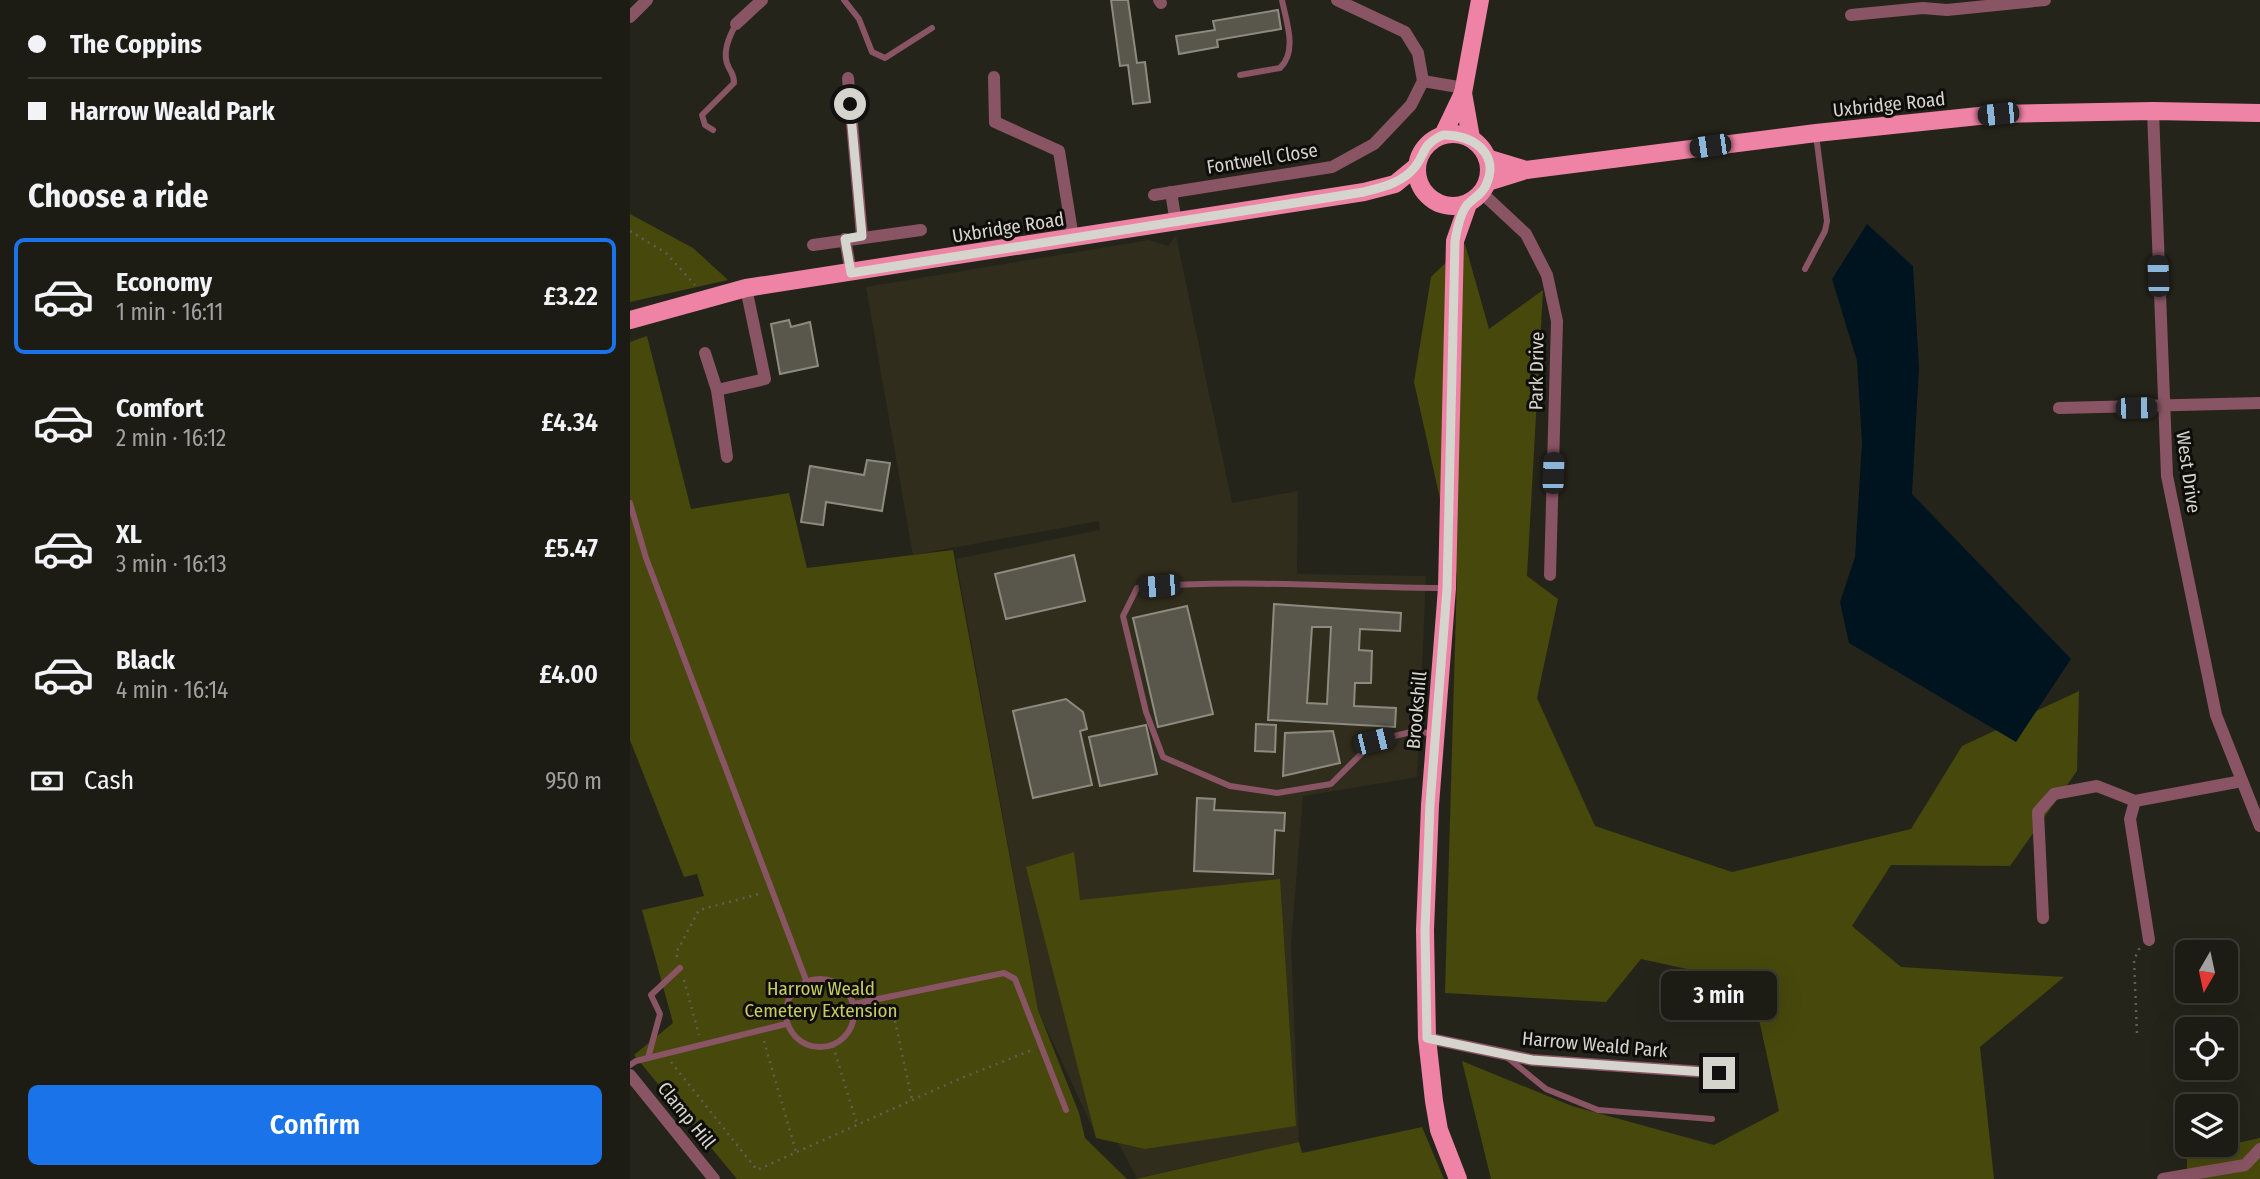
<!DOCTYPE html>
<html lang="en">
<head>
<meta charset="utf-8">
<style>
	:root { --surface:#1c1b14; --page:#25241d; --text:#f1f3f6; --muted:#a0a1a0; --line:#3a3934; --accent:#1a73e8 }
	body { margin:0; font-family:"Fira Sans Condensed",sans-serif; background:var(--page); color:var(--text); height:100vh; display:flex; flex-direction:column; font-size:26px; white-space:nowrap }
	* { box-sizing:border-box; margin:0 }
	p { font-size:23px; color:var(--muted) }
	.icon { flex:none; width:38px; height:38px; fill:none; stroke:currentColor; stroke-width:2; stroke-linecap:round; stroke-linejoin:round }
	.map { position:relative; flex:1; overflow:hidden }
	.sheet { display:flex; flex-direction:column; background:var(--surface); width:630px }
	.sheet>* { flex:none }
	.top-card { display:grid; align-content:center; height:154px; padding:0 28px; background:var(--surface) }
	.needle { width:46px; rotate:189deg }
	.buttons { position:absolute; left:1545px; top:940px; display:grid; gap:14px }
	.buttons a { display:grid; place-items:center; width:63px; height:63px; border-radius:10px; background:var(--surface); box-shadow:0 7px 28px #0002,0 0 0 2px var(--line); font-size:35px }
	.end { position:absolute; width:32px; height:32px; margin:-16px; border:9px solid #d5d4cd; background:#111; box-shadow:0 0 0 4px #111 }
	.from { border-radius:50% }
	.bubble { position:absolute; height:49px; border-radius:10px; background:var(--surface); box-shadow:0 7px 28px #0002,0 0 0 2px var(--line); font-size:23px; font-weight:600; line-height:49px; text-align:center }
	.car { position:absolute; width:21px; height:42px; margin:-21px -10px; border-radius:9px; box-shadow:0 0 5px 2px #0007; background:linear-gradient(#222 24%,#8ab4d8 0 40%,#222 0 76%,#8ab4d8 0 86%,#222 0) }
	.top-card b { display:flex; align-items:center; gap:24px; height:66px; font-size:26px }
	.top-card b+b { border-top:2px solid var(--line) }
	.top-card i { width:18px; height:18px; background:var(--text) }
	ul { padding:0; list-style:none }
	li { display:flex; align-items:center; gap:21px; height:116px; margin:0 14px 10px; padding:0 14px; border:4px solid transparent; border-radius:10px }
	li div { flex:1 }
	li b { display:block; font-size:26px }
	li em { font-style:normal; font-weight:600 }
	li.current { border-color:var(--accent) }
	li>.icon { width:63px; height:63px; stroke-width:1.5 }
	h2 { padding:0 28px; font-size:32px; line-height:84px }
	.pay { display:flex; align-items:center; gap:18px; height:77px; padding:0 28px; font-size:26px }
	.pay p { margin-inline-start:auto }
	.primary-button { display:flex; gap:14px; margin-top:auto; padding:14px 28px }
	.primary-button a { flex:1; height:80px; border-radius:10px; background:var(--accent); color:#fff; font-size:28px; font-weight:600; line-height:80px; text-align:center }
	main { display:flex; flex:1; min-height:0 }
	.map>svg:first-child { display:block }
	.built { fill:#302d1d }
	.green { fill:#46480c }
	.water { fill:#001420 }
	.building { fill:#59574c; stroke:#8d8b7f; stroke-width:2; fill-rule:evenodd }
	.lines { fill:none; stroke-linecap:round; stroke-linejoin:round }
	.path { stroke:#605f56; stroke-width:2.5; stroke-dasharray:2 5; stroke-linecap:butt }
	.lane { stroke:#895464; stroke-width:6 }
	.street { stroke:#895464; stroke-width:12 }
	.primary { stroke:#ef83a5; stroke-width:18 }
	.route { stroke:#d5d4cd; stroke-width:9 }
	.labels { text-anchor:middle; stroke-width:6; stroke-linejoin:round; paint-order:stroke }
	.street-label { font-size:19px; fill:#d5d4cd; stroke:#0e0d09 }
	.park-label { font-size:19px; fill:#c7cc61; stroke:#0e0d09 }
</style>
</head>
<body>
<main>
<section class="sheet">
<div class="top-card">
<b><i class="from"></i>The Coppins</b>
<b><i></i>Harrow Weald Park</b>
</div>
<h2>Choose a ride</h2>
<ul>
<li class="current"><svg class="icon" aria-label="car" viewBox="0 0 24 24"><path d="M5 17H2v-5l4-1 3-4h7l3 4 3 1v5h-3M9 17h6M6 11h13"/><circle cx="7" cy="17" r="2"/><circle cx="17" cy="17" r="2"/></svg><div><b>Economy</b><p>1 min · 16:11</p></div><em>£3.22</em></li>
<li><svg class="icon" aria-label="car" viewBox="0 0 24 24"><path d="M5 17H2v-5l4-1 3-4h7l3 4 3 1v5h-3M9 17h6M6 11h13"/><circle cx="7" cy="17" r="2"/><circle cx="17" cy="17" r="2"/></svg><div><b>Comfort</b><p>2 min · 16:12</p></div><em>£4.34</em></li>
<li><svg class="icon" aria-label="car" viewBox="0 0 24 24"><path d="M5 17H2v-5l4-1 3-4h7l3 4 3 1v5h-3M9 17h6M6 11h13"/><circle cx="7" cy="17" r="2"/><circle cx="17" cy="17" r="2"/></svg><div><b>XL</b><p>3 min · 16:13</p></div><em>£5.47</em></li>
<li><svg class="icon" aria-label="car" viewBox="0 0 24 24"><path d="M5 17H2v-5l4-1 3-4h7l3 4 3 1v5h-3M9 17h6M6 11h13"/><circle cx="7" cy="17" r="2"/><circle cx="17" cy="17" r="2"/></svg><div><b>Black</b><p>4 min · 16:14</p></div><em>£4.00</em></li>
</ul>
<div class="pay"><svg class="icon" aria-label="cash" viewBox="0 0 24 24"><path d="M3 7h18v10H3z"/><circle cx="12" cy="12" r="2"/></svg>Cash<p>950 m</p></div>
<div class="primary-button"><a>Confirm</a></div>
</section>
<div class="map">
<svg width="1630" height="1179" viewBox="0 0 1630 1179">
	<rect width="100%" height="100%" fill="#25241a"/>
	<path class="built" d="M546 236 602 503 668 491 667 574 796 576 787 777 673 796 661 944 669 1142 507 1178 486 1139 465 1133 408 1010 326 559 470 530 469 521 283 555 236 287 519 240 538 246Z"/>
	<g class="green">
		<path d="M0 214 63 248 98 280 0 302Z"/>
		<path d="M835 244 859 329 913 290 897 576 928 599 907 698 965 826 1102 872 1281 829 1332 746 1449 691 1447 771 1380 866 1261 865 1222 926 1271 967 1434 977 1350 1047 1364 1179H861L832 1061 942 1106 1084 1145 1149 1111 1121 983 1011 959 976 1002 815 993 827 575 784 382 801 277Z"/>
		<path d="M17 336 61 509 159 493 177 568 323 550 408 1010 449 1113 455 1138 497 1179H107L4 1055 43 1023 12 910 74 896 67 874 54 877 0 740V342Z"/>
		<path d="M444 852 450 900 650 879 666 1126 515 1149 466 1138 396 867Z"/>
		<path d="M792 1127 814 1179H505L669 1142 672 1153Z"/>
		<path d="M1630 1138V1179H1557V1154Z"/>
	</g>
	<path class="water" d="M1237 224 1283 266 1289 367 1282 494 1441 659 1386 742 1219 643 1210 602 1225 557 1232 443 1227 361 1202 279Z"/>
	<g class="building">
		<path d="M481 0H498L507 63 515 62 520 102 503 104 498 65 490 66Z"/>
		<path d="M648 10 651 29 587 40 588 47 549 54 546 36 585 30 583 21Z"/>
		<path d="M159 320 161 327 180 322 188 366 150 374 141 324Z"/>
		<path d="M237 460 260 463 252 511 196 502 193 525 171 522 180 466 234 475Z"/>
		<path d="M444 555 455 601 376 619 365 574Z"/>
		<path d="M644 604 771 613 770 631 730 629 729 650 742 651 741 683H725L724 706 766 708 765 727 638 720ZM682 627H701L697 704 677 703Z"/>
		<path d="M557 606 583 714 528 727 503 618Z"/>
		<path d="M436 699 453 712 457 729 450 731 462 785 403 798 383 711Z"/>
		<path d="M626 724 646 725 645 752 625 751Z"/>
		<path d="M516 725 527 774 470 786 459 737Z"/>
		<path d="M703 731 710 763 653 776 655 733Z"/>
		<path d="M567 798 585 799 584 810 655 813 654 831 645 830 643 874 564 871Z"/>
	</g>
	<g class="lines">
		<g class="path">
			<path d="M0 231 36 253 65 285"/>
			<path d="M47 957 46 953 69 910 133 893"/>
			<path d="M54 980 69 1035"/>
			<path d="M262 1007 282 1100"/>
			<path d="M1507 1033 1504 960 1510 947"/>
			<path d="M134 1041 166 1152"/>
			<path d="M203 1046 227 1124"/>
			<path d="M41 1062 127 1170 329 1079 402 1050"/>
		</g>
		<g class="lane">
			<path d="M214 0 229 19 242 52 255 58 302 28"/>
			<path d="M610 75 650 68C668 51 656 21 652 0"/>
			<path d="M83 130 75 125 72 115 104 83C104 75 102 74 99 68 91 54 99 37 106 24"/>
			<path d="M1175 269 1195 231 1197 221 1186 135"/>
			<path d="M0 503 16 558 176 980"/>
			<path d="M803 733 781 732 744 741 701 784 647 793 600 786 533 757 516 712 493 616 507 588C609 578 713 588 816 588"/>
			<circle cx="190" cy="1013" r="34"/>
			<path d="M224 1004 374 973 385 979 436 1110"/>
			<path d="M18 1058 30 1014 21 995 50 968"/>
			<path d="M878 1058 916 1089 968 1110 1082 1119"/>
			<path d="M0 1065 6 1061 156 1024"/>
		</g>
		<g class="street">
			<path d="M529 0 531 3"/>
			<path d="M1221 15 1293 8 1317 10 1415 0"/>
			<path d="M0 17 17 0"/>
			<path d="M106 24 132 0"/>
			<path d="M364 77 365 122 429 151 443 238"/>
			<path d="M218 78 232 236"/>
			<path d="M793 81 834 88"/>
			<path d="M1523 111 1537 476 1586 715 1630 826"/>
			<path d="M541 192 546 223"/>
			<path d="M852 193 896 234 917 275 927 321 920 575"/>
			<path d="M524 195 702 167 744 144 781 105 793 81 788 53 775 32 707 0"/>
			<path d="M215 239 221 273"/>
			<path d="M183 245 291 230"/>
			<path d="M75 353 87 390 97 457"/>
			<path d="M87 390 135 379 116 288"/>
			<path d="M1429 408 1630 403"/>
			<path d="M1413 918 1408 812 1424 794 1467 786 1505 801"/>
			<path d="M1519 940 1500 819 1505 801 1612 781"/>
			<path d="M797 1038 902 1060 1089 1073"/>
			<path d="M0 1075 84 1179"/>
			<path d="M1533 1179 1615 1165 1630 1149"/>
		</g>
		<g class="primary">
			<path d="M833 93 841 138"/>
			<circle cx="823" cy="170" r="36"/>
			<path d="M813 135 833 93 850 0"/>
			<path d="M857 158 896 170"/>
			<path d="M858 182 896 170 1186 133 1368 114 1523 111 1630 113"/>
			<path d="M0 320 116 288 734 192 765 184 787 166"/>
			<path d="M828 1179 809 1130 804 1101 797 1038 795 930 800 805 817 588 825 241 838 204"/>
		</g>
	</g>
	<g class="lines">
		<path class="route" d="M220 104 232 236 215 239 221 273 734 192C753 187 772 183 785 167 796 153 791 145 813 135 841 134 871 153 856 185 852 195 844 197 837 205 830 214 827 229 825 241L817 589 800 804 795 930 797 1038 902 1060 1089 1073"/>
	</g>
	<g class="labels">
		<g class="street-label">
			<text transform="translate(1259 104) rotate(-6)" y="7">Uxbridge Road</text>
			<text transform="translate(632 158) rotate(-9)" y="7">Fontwell Close</text>
			<text transform="translate(378 227) rotate(-9)" y="7">Uxbridge Road</text>
			<text transform="translate(906 371) rotate(-89)" y="7">Park Drive</text>
			<text transform="translate(1559 472) rotate(82)" y="7">West Drive</text>
			<text transform="translate(786 710) rotate(-85)" y="7">Brookshill</text>
			<text transform="translate(965 1044) rotate(5)" y="7">Harrow Weald Park</text>
			<text transform="translate(57 1115) rotate(51)" y="7">Clamp Hill</text>
		</g>
		<g class="park-label">
			<text x="191" y="995">Harrow Weald<tspan x="191" dy="22">Cemetery Extension</tspan></text>
		</g>
	</g>
</svg>
<div class="buttons">
<a><svg class="needle" viewBox="-14 -14 28 28"><path d="M0-13l5 13h-10z" fill="#e53935"/><path d="M0 13l5-13h-10z" fill="#a0a1a0"/></svg></a>
<a><svg class="icon" aria-label="locate" viewBox="0 0 24 24"><circle cx="12" cy="12" r="6"/><path d="M12 2v4M12 18v4M2 12h4M18 12h4"/></svg></a>
<a><svg class="icon" aria-label="layers" viewBox="0 0 24 24"><path d="M12 4l9 5-9 5-9-5zM3 14l9 5 9-5"/></svg></a>
</div>
<i class="end from" style="left:220px;top:104px"></i>
<i class="end" style="left:1089px;top:1073px"></i>
<div class="bubble" style="left:1031px;top:971px;width:116px">3 min</div>
<i class="car" style="left:1368px;top:114px;rotate:264deg"></i>
<i class="car" style="left:1080px;top:146px;rotate:262deg"></i>
<i class="car" style="left:1528px;top:276px;rotate:358deg"></i>
<i class="car" style="left:1506px;top:408px;rotate:89deg"></i>
<i class="car" style="left:923px;top:473px;rotate:2deg"></i>
<i class="car" style="left:529px;top:586px;rotate:265deg"></i>
<i class="car" style="left:744px;top:741px;rotate:76deg"></i>
</div>
</main>
</body>
</html>
